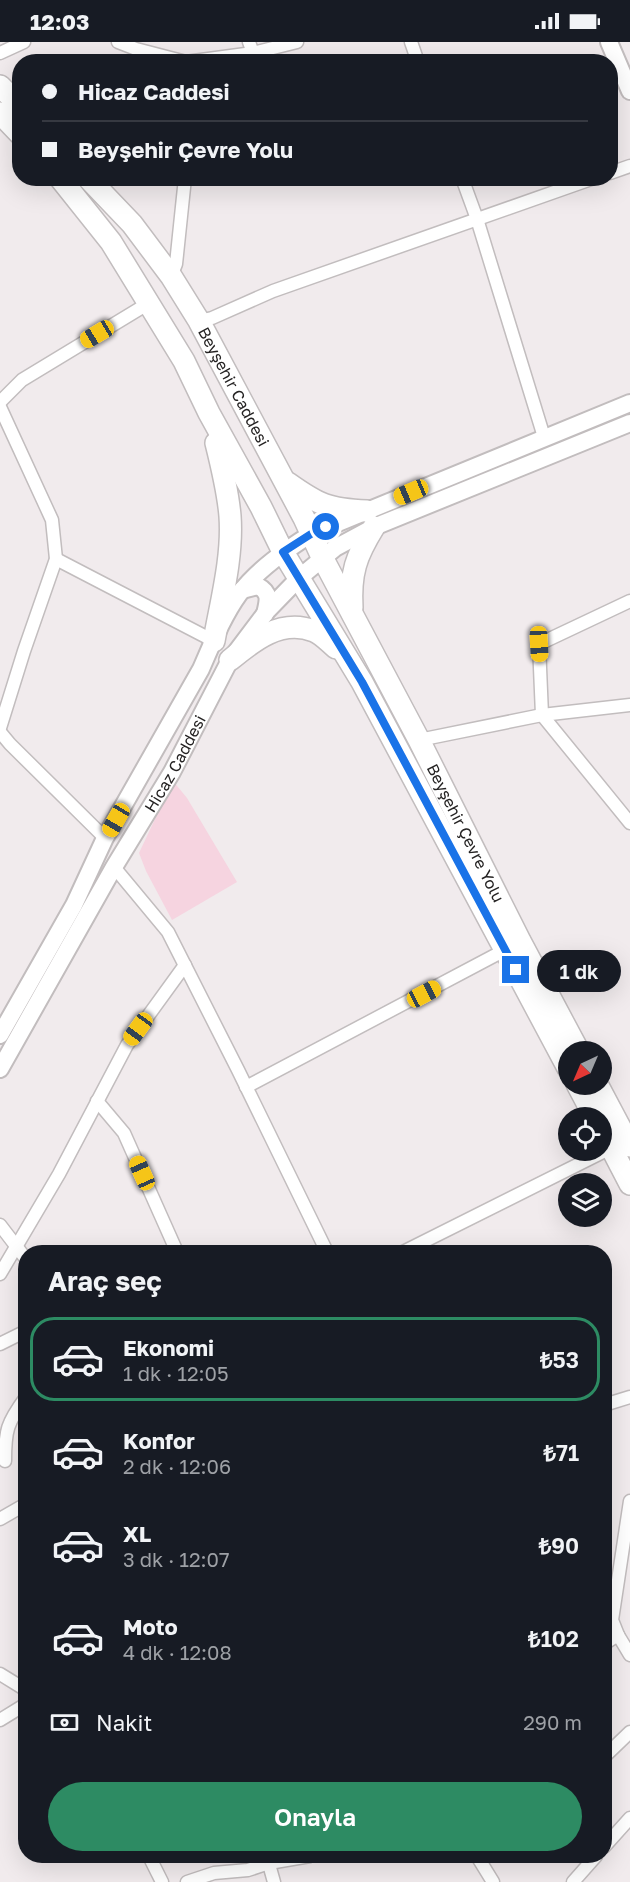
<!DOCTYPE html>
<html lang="tr">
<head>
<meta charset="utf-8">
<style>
	:root { --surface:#171b24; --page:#20242c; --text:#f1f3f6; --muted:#9ea1a6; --line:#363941; --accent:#2d8b63 }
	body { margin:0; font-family:"Golos Text",sans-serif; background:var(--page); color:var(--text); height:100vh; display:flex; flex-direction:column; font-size:22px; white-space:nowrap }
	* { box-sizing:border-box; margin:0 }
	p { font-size:20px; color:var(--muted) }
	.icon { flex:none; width:33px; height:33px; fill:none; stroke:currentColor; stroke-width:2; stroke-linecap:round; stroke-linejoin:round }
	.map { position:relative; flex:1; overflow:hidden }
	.details { position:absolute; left:18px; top:1203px; width:594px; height:618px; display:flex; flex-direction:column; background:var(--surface); border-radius:24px; box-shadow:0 6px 24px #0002 }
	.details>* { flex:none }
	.banner { position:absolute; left:12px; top:12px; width:606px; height:132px; border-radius:24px; box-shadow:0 6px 24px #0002; display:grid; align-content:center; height:132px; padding:0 30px; background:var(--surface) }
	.needle { width:39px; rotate:224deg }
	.tools { position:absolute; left:558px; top:999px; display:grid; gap:12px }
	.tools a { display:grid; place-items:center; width:54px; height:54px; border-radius:50%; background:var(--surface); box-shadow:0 6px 24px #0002; font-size:30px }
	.end { position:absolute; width:27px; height:27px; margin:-14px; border:8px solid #1a73e8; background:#fff; box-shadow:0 0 0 3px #fff }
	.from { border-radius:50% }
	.bubble { position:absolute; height:42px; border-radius:21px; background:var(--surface); box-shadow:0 6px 24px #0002; font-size:20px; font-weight:600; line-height:42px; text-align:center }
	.car { position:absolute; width:18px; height:36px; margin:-18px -9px; border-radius:8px; box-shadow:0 0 4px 2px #0007; background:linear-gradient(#f5c518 24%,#345 0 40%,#f5c518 0 76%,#345 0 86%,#f5c518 0) }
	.banner b { display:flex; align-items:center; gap:21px; height:57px; font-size:22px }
	.banner b+b { border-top:2px solid var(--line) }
	.banner i { width:15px; height:15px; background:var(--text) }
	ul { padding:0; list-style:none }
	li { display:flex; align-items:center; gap:18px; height:84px; margin:0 12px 9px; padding:0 18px; border:3px solid transparent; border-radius:24px }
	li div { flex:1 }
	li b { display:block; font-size:22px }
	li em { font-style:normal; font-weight:600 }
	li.active { border-color:var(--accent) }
	li>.icon { width:54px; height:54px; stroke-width:1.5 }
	h2 { padding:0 30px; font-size:27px; line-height:72px }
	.pay { display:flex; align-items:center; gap:15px; height:66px; padding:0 30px; font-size:22px }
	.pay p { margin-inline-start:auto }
	.cta { display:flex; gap:12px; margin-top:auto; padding:12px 30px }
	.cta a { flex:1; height:69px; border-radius:36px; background:var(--accent); color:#fff; font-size:24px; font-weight:600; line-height:69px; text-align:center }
	.status { display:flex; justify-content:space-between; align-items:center; height:42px; padding:0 30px; background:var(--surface); direction:ltr }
	.status svg { height:16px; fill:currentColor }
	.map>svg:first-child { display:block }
	.green { fill:#f6d4e0 }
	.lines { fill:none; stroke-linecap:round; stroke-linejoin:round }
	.street-casing { stroke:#c2bdbe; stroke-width:15 }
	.secondary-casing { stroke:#c2bdbe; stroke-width:20 }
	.highway-casing { stroke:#c2bdbe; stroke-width:24 }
	.street { stroke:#fff; stroke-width:12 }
	.secondary { stroke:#fff; stroke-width:16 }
	.highway { stroke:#fff; stroke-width:21 }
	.route { stroke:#1a73e8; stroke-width:8 }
	.labels { text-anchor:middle; stroke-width:4.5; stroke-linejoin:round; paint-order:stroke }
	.street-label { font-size:16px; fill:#252323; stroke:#fef8fa }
</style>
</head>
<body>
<div class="status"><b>12:03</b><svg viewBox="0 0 49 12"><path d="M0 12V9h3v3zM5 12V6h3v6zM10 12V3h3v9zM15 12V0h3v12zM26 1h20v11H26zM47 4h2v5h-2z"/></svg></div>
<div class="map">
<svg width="630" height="1840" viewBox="0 0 630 1840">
	<rect width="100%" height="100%" fill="#f1ebed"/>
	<path class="green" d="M173 739 187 756 237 840 172 878 146 829 139 811Z"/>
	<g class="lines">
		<defs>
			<g id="street">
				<path d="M118 0 136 7 186 20"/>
				<path d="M249 0 253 11"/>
				<path d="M411 0 418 20"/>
				<path d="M0 11 24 0"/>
				<path d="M186 20 253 11 297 0"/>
				<path d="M610 131 630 124"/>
				<path d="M462 136 477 177 544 395"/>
				<path d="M171 234 176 222 185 136"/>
				<path d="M199 279 212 276 273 249 594 136"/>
				<path d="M0 360 22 338 149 261"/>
				<path d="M0 365 52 478 56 517 24 609 0 686"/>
				<path d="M56 517 214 599"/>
				<path d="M630 559 539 602 542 673 630 781"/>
				<path d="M0 690 10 702 105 796"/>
				<path d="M419 698 542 673 630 663"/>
				<path d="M114 825 168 890 238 1028 327 1210"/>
				<path d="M246 1045 505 908"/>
				<path d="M97 1059 124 1091 177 1210"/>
				<path d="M0 1183 26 1217"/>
				<path d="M403 1210 611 1106"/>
				<path d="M0 1232 59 1132 127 1003 185 923"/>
				<path d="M0 1302 26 1289"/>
				<path d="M604 1363 630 1355"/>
				<path d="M5 1419C5 1388 7 1381 26 1355"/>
				<path d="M0 1477 26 1462"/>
				<path d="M618 1593 612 1578 630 1459"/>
				<path d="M604 1602 618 1593 630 1613"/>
				<path d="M0 1632 26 1648"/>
				<path d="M0 1678 26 1662"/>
				<path d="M604 1715 630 1690"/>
				<path d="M604 1805 630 1776"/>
				<path d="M149 1814 162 1840"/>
				<path d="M477 1814 493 1840"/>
				<path d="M267 1815 274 1840"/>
				<path d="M187 1840 214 1831 248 1828 269 1821 310 1814"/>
				<path d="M573 1840 596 1814"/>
			</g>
			<g id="secondary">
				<path d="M609 0 630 49"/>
				<path d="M242 548 258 544C271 551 268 559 265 572"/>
				<path d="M0 993 74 863 105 796 201 627C212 602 223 574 239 552 258 527 286 508 311 492L630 361"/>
				<path id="s1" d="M0 1027 114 825 172 730 230 618 267 569 299 536 335 506 374 485 630 381"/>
			</g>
			<g id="highway">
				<path d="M0 44 20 64"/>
				<path d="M0 71 20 92"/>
				<path d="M60 136 111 200 184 319 209 371 261 465 283 510 362 640 568 1026"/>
				<path id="s2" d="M88 136 132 182 171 234 199 279 304 476 322 515 419 698 520 899 579 1010"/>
				<path d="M288 441C319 463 328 467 367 469"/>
				<path d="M352 566C350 531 356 514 374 485"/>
				<path d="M214 599C221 559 233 515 230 474 228 450 222 425 216 401"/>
				<path d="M230 618C253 599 281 576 314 589 322 592 330 601 336 606"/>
				<path d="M577 1042 595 1076"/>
				<path d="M597 1042 630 1104"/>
				<path d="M602 1088 630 1142"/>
			</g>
		</defs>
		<use href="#street" class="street-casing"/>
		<use href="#secondary" class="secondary-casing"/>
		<use href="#highway" class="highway-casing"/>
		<use href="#street" class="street"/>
		<use href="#secondary" class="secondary"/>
		<use href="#highway" class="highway"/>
	</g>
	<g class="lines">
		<path class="route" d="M326 485 311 492 283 510 362 640 516 928"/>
	</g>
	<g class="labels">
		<g class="street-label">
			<text dy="6" stroke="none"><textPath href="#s2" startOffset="256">Beyşehir Caddesi</textPath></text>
			<text dy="6" stroke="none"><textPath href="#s1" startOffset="352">Hicaz Caddesi</textPath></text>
			<text dy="6" stroke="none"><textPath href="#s2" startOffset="759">Beyşehir Çevre Yolu</textPath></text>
		</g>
	</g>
</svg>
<div class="tools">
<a><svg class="needle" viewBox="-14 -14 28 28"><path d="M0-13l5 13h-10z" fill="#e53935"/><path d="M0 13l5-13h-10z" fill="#9ea1a6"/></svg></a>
<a><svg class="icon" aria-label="locate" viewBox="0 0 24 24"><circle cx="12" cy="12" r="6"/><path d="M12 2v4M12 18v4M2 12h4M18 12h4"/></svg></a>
<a><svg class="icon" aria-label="layers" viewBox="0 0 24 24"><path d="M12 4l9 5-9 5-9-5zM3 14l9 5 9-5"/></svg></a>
</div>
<i class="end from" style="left:326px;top:485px"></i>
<i class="end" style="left:516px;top:928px"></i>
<div class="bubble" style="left:537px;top:908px;width:84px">1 dk</div>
<i class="car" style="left:97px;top:292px;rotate:239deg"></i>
<i class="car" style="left:411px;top:450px;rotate:247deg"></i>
<i class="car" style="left:539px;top:602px;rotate:177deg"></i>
<i class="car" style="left:116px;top:778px;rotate:210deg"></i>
<i class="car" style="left:424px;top:952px;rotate:62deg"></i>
<i class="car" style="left:138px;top:987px;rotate:216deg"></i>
<i class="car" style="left:142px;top:1131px;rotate:336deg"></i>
<div class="banner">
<b><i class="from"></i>Hicaz Caddesi</b>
<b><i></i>Beyşehir Çevre Yolu</b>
</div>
<section class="details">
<h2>Araç seç</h2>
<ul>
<li class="active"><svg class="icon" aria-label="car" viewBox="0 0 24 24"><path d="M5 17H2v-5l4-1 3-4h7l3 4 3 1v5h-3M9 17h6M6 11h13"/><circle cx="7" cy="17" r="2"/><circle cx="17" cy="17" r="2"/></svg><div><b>Ekonomi</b><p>1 dk · 12:05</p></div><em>₺53</em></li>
<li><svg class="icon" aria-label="car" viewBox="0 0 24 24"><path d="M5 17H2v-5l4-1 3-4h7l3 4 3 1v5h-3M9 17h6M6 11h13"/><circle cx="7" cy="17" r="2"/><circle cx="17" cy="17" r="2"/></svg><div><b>Konfor</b><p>2 dk · 12:06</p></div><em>₺71</em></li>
<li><svg class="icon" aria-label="car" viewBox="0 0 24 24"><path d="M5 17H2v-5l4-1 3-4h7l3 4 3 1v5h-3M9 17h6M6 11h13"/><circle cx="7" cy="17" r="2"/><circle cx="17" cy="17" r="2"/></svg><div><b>XL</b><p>3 dk · 12:07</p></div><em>₺90</em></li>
<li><svg class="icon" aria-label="car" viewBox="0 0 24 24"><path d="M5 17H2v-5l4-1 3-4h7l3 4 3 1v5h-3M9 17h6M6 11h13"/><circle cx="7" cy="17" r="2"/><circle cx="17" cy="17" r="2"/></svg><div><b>Moto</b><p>4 dk · 12:08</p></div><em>₺102</em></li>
</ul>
<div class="pay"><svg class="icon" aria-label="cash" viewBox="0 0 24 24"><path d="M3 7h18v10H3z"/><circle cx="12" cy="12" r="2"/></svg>Nakit<p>290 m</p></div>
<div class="cta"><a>Onayla</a></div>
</section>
</div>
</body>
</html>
